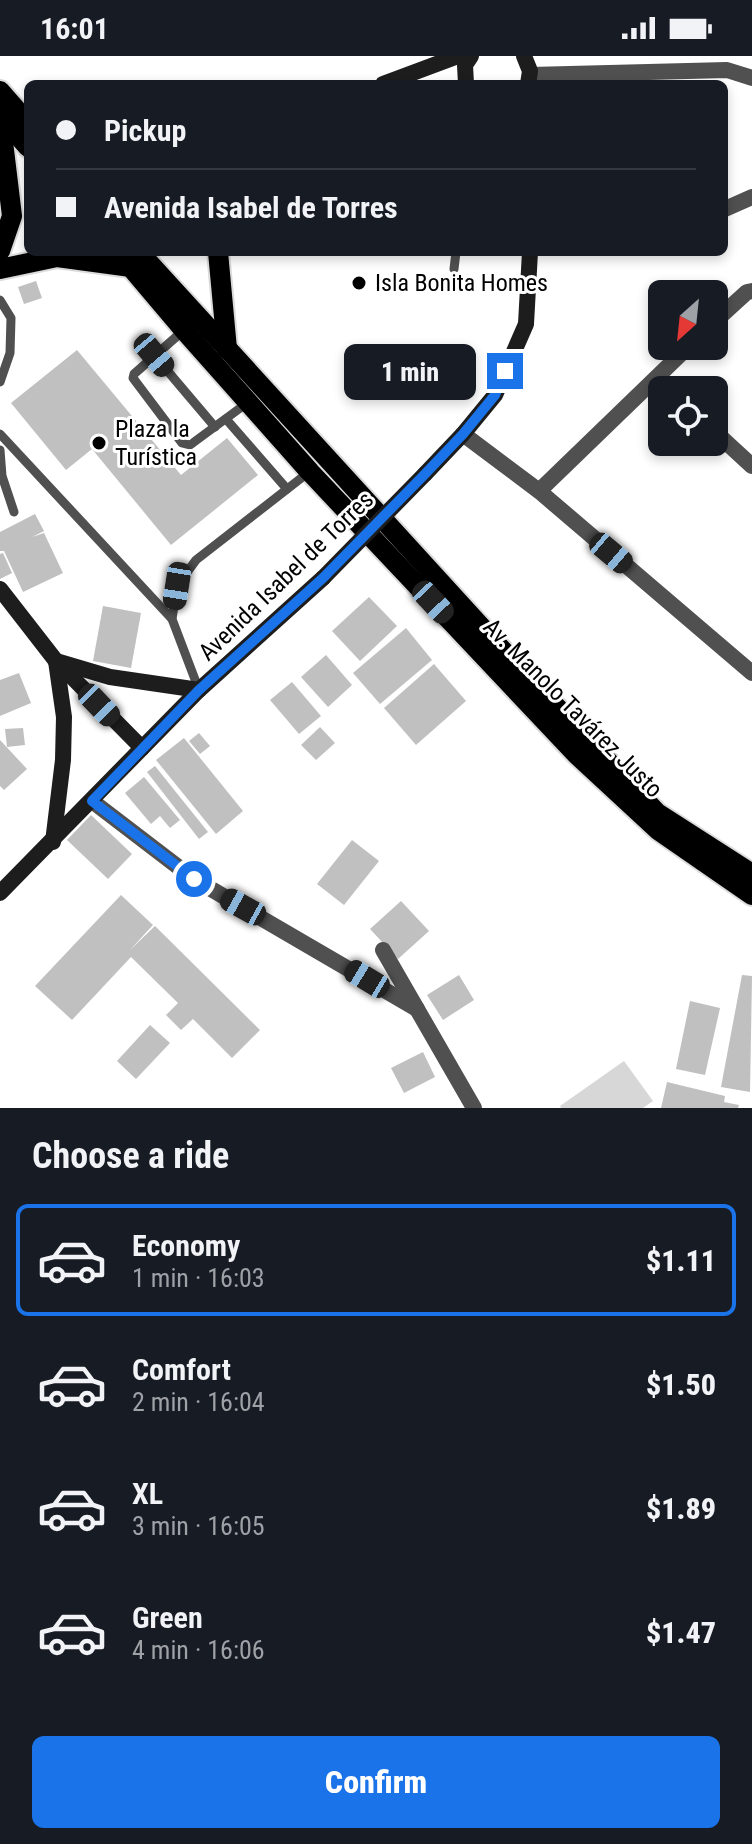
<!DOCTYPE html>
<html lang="en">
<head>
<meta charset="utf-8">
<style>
	:root { --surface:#171b24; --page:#242831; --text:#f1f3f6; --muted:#9ea1a6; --line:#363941; --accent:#1a73e8 }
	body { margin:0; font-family:"Roboto Condensed",sans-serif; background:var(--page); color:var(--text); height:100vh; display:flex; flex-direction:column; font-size:30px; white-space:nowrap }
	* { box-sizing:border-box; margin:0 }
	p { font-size:26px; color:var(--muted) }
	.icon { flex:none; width:44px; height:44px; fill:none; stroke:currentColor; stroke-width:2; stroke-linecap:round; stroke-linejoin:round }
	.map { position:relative; height:1052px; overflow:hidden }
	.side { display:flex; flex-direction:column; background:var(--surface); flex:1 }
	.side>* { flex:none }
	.hud { position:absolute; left:24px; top:24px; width:704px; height:176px; border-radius:12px; box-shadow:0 4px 12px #0003; display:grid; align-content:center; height:176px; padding:0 32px; background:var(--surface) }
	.needle { width:52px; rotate:207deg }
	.controls { position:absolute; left:648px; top:224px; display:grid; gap:16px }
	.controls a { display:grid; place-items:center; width:80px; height:80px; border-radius:12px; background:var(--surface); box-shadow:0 4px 12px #0003; font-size:40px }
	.end { position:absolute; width:36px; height:36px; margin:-18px; border:10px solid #1a73e8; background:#fff; box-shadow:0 0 0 4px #fff }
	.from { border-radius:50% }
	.bubble { position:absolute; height:56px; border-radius:12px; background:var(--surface); box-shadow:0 4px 12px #0003; font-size:26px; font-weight:800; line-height:56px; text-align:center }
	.car { position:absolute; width:24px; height:48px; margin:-24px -12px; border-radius:10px; box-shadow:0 0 6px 2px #0007; background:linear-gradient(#222 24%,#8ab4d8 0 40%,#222 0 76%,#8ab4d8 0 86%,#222 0) }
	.hud b { display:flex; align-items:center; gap:28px; height:76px; font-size:30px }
	.hud b+b { border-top:2px solid var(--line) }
	.hud i { width:20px; height:20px; background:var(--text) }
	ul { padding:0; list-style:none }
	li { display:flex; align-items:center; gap:24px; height:112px; margin:0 16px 12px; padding:0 16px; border:4px solid transparent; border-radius:12px }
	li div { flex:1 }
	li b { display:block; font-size:30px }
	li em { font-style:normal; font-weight:800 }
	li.current { border-color:var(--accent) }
	li>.icon { width:72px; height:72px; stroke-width:1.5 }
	h2 { padding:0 32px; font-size:36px; line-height:96px }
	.cta { display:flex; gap:16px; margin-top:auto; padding:16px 32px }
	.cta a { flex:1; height:92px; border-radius:12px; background:var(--accent); color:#fff; font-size:32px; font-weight:800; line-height:92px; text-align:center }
	.status { display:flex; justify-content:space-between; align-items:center; height:56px; padding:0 40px; background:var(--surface); direction:ltr }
	.status svg { height:22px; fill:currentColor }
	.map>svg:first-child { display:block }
	.green { fill:#d7d7d7 }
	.building { fill:#c0c0c0 }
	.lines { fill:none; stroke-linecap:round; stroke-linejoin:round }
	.primary-casing { stroke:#dbdbdb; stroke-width:24 }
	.lane { stroke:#505050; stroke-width:9 }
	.street { stroke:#505050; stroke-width:16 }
	.secondary { stroke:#1d1d1d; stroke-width:16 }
	.primary { stroke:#000; stroke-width:20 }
	.secondary-bridge { stroke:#1d1d1d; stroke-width:16 }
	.route { stroke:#1a73e8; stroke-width:10 }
	.poi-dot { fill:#000; stroke:#fff; stroke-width:3 }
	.labels { text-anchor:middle; stroke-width:6; stroke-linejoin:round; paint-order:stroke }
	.poi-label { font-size:24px; fill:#000; stroke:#fff; text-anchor:start }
	.street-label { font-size:24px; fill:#000; stroke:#fff }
</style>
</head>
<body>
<div class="status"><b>16:01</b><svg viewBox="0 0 49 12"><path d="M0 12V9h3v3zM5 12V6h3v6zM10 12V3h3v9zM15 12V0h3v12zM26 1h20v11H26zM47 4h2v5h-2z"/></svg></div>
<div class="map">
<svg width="752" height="1052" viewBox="0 0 752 1052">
	<rect width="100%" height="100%" fill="#fff"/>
	<path class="green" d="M624 1005 653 1045 643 1052H561L560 1050Z"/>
	<g class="building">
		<path d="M36 225 42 242 24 248 18 231Z"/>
		<path d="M77 294 181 419 227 382 258 419 171 489 92 393 66 414 11 347Z"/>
		<path d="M35 458 44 475 32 481 44 477 63 517 23 536 4 495H0V476Z"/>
		<path d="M3 497 12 517 0 523V498Z"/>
		<path d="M369 541 397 570 360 605 332 575Z"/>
		<path d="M103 550 141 557 131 612 93 605Z"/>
		<path d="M406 572 432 604 380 648 353 617Z"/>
		<path d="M326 599 352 629 328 651 301 621Z"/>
		<path d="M434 608 466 645 416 689 384 652Z"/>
		<path d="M19 617 31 647 0 660V624Z"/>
		<path d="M292 626 321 660 299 678 270 644Z"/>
		<path d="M320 671 335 687 316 704 301 689Z"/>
		<path d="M23 672 25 689 7 691 5 673Z"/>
		<path d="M199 677 210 690 200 698 189 685Z"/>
		<path d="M184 682 243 755 216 778 156 704Z"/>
		<path d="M0 684 27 713 4 734 0 730Z"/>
		<path d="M155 710 208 776 199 783 147 716Z"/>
		<path d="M144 721 180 764 170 772 160 760 151 768 125 737Z"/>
		<path d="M91 759 132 798 108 823 67 784Z"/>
		<path d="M352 784 379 805 344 849 317 828Z"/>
		<path d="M121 839 153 869 130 894 155 870 260 974 232 1002 193 963 181 974 166 959 178 947 131 901 72 964 35 930Z"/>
		<path d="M401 845 429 875 398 903 370 873Z"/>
		<path d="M459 919 474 944 443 964 427 939Z"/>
		<path d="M742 919 752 920 750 1036 721 1031Z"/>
		<path d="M690 945 720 952 705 1019 676 1013Z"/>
		<path d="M150 969 170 987 136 1023 117 1005Z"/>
		<path d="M423 996 435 1021 404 1037 391 1012Z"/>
		<path d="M667 1026 725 1040 724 1046 739 1049 738 1052H661Z"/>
	</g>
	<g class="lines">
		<defs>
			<g id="primary">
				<path d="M0 35 28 67"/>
				<path d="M0 59 28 91"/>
				<path d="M0 61 12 160 0 195"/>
				<path d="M118 196 184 274 310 416 576 698 658 774 752 839"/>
				<path d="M139 196 505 597 657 757 752 818"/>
				<path d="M218 196 227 293"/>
				<path d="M0 213 57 201 131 211"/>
			</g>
		</defs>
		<use href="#primary" class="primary-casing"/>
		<g class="lane">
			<path d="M454 213 456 196"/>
			<path d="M0 244 11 262 10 297 0 326"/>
			<path d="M184 274 134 318 133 322 182 387 190 389 247 347"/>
			<path d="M154 299 215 371"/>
			<path d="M226 363 287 433"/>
			<path d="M0 378 172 563"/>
			<path d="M0 394 2 420 14 456"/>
			<path d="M199 634 172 563 177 530 196 504 309 416"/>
		</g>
		<g class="street">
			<path d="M530 19 727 14 752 22"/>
			<path d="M725 153 752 141"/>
			<path d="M714 266 747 236 752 235"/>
			<path d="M714 375 752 410"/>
			<path d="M463 378 539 435 752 617"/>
			<path d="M539 435 689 290"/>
			<path d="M92 745 194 823 417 953"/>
			<path d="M383 894 474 1052"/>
		</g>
		<g class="secondary">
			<path d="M524 0 530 15 528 28"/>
			<path d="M383 28 458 0"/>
			<path d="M466 28 465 9 471 0"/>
			<path d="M425 418 463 378 495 339 526 268 530 196"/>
			<path d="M0 533 56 605 142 692"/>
			<path d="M53 786 63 704 64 661 56 605 110 621 199 634"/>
			<path d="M0 837 199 634 323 522"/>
		</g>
		<use href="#primary" class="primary"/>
		<path class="secondary-bridge" d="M323 522 425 418"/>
	</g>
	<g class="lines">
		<path class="route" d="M194 823 92 745 199 634 323 522 425 418 463 378 495 339 505 315"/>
	</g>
	<g class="poi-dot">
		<circle cx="359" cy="227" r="8"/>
		<circle cx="99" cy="387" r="8"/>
	</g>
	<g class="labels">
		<g class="poi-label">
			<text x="375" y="235">Isla Bonita Homes</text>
			<text x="115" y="381">Plaza la<tspan x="115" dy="28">Turística</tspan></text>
		</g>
		<g class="street-label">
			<text transform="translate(286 520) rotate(-44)" y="8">Avenida Isabel de Torres</text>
			<text transform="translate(573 652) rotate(45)" y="8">Av. Manolo Tavárez Justo</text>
		</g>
	</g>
</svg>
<div class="controls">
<a><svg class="needle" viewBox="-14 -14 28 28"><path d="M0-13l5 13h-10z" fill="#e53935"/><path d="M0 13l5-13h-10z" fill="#9ea1a6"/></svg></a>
<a><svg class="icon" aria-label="locate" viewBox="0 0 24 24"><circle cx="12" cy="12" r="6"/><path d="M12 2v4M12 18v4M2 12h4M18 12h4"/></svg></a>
</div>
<i class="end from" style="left:194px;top:823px"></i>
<i class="end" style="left:505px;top:315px"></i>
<div class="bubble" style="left:344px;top:288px;width:132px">1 min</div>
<i class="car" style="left:154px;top:299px;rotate:140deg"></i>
<i class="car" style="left:611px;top:497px;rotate:130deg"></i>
<i class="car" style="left:177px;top:530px;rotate:189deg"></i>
<i class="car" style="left:433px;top:546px;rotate:137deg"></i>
<i class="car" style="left:99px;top:649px;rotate:136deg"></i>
<i class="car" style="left:243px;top:851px;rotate:299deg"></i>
<i class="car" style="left:367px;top:923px;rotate:301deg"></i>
<div class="hud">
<b><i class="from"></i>Pickup</b>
<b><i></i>Avenida Isabel de Torres</b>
</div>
</div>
<section class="side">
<h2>Choose a ride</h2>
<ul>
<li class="current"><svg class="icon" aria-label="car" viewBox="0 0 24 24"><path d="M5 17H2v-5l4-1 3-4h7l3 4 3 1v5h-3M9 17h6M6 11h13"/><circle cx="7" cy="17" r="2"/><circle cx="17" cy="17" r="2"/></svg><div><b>Economy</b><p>1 min · 16:03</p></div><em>$1.11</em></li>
<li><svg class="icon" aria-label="car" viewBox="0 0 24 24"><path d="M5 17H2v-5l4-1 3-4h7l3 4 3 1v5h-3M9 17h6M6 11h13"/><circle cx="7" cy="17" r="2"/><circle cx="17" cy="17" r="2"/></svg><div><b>Comfort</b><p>2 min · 16:04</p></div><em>$1.50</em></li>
<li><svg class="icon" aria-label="car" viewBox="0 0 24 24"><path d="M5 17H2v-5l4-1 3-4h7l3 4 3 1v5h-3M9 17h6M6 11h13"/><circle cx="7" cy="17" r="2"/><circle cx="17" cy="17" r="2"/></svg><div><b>XL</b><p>3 min · 16:05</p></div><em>$1.89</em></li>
<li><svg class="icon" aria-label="car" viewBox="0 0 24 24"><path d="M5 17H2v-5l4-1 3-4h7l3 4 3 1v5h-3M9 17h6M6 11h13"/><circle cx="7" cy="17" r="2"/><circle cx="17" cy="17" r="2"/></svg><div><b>Green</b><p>4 min · 16:06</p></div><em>$1.47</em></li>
</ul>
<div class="cta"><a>Confirm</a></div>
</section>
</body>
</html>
